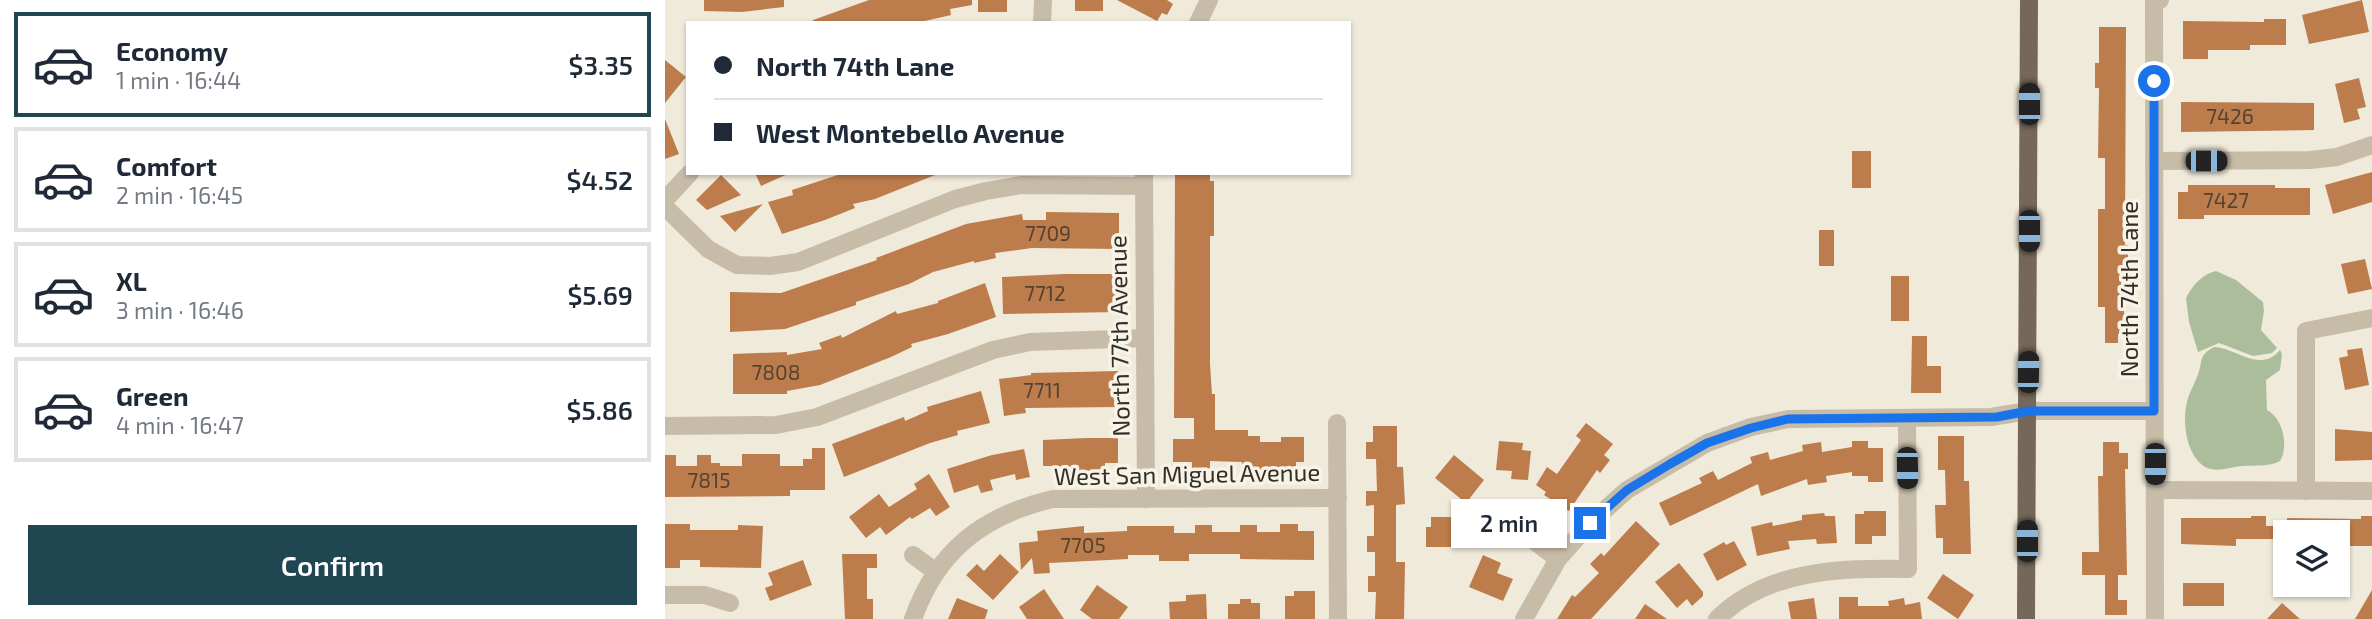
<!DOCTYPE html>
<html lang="en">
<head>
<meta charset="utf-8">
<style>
	:root { --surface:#fff; --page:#f2f2f3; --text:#1f2937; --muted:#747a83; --line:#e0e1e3; --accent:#204652 }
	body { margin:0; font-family:"Exo 2",sans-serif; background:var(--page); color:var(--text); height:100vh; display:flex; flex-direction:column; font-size:26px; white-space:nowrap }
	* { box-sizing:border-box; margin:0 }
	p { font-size:23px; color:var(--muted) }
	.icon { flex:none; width:38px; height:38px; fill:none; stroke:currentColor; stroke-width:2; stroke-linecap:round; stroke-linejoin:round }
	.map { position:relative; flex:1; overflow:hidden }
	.details { display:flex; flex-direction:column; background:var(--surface); width:665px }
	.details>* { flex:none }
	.guide { position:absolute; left:21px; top:21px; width:665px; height:154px; border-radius:0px; box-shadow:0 2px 5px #0004; display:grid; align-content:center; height:154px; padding:0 28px; background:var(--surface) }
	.tools { position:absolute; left:1608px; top:520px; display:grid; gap:14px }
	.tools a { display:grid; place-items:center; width:77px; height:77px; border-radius:0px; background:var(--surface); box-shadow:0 2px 5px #0004; font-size:35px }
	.end { position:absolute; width:32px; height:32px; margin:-16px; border:9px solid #1a73e8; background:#fff; box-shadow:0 0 0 4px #fff }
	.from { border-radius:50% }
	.bubble { position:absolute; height:49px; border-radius:0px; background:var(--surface); box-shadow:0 2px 5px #0004; font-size:23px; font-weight:600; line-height:49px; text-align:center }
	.car { position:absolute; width:21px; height:42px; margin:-21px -10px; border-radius:9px; box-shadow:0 0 5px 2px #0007; background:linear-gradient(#222 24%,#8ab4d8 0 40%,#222 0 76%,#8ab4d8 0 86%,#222 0) }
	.guide b { display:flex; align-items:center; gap:24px; height:66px; font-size:26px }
	.guide b+b { border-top:2px solid var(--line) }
	.guide i { width:18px; height:18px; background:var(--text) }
	ul { padding:12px 0 0; list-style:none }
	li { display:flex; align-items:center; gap:21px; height:105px; margin:0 14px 10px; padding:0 14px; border:4px solid var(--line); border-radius:0px }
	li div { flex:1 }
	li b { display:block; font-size:26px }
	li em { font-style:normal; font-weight:600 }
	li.on { border-color:var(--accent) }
	li>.icon { width:63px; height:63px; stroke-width:1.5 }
	.cta { display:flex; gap:14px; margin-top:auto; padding:14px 28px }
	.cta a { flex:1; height:80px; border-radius:0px; background:var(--accent); color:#fff; font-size:28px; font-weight:600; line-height:80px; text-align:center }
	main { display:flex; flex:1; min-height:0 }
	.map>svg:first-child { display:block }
	.green { fill:#acbd9c }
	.building { fill:#bd7c4c }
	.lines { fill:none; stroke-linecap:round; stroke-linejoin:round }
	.minor { stroke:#c7bca8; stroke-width:18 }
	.major { stroke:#75685a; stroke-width:18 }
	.route { stroke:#1a73e8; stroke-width:9 }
	.labels { text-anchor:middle; stroke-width:7; stroke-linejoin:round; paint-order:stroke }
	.number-label { font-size:21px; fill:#564231 }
	.street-label { font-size:24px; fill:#342e28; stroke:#f8f3e7 }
</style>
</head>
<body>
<main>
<section class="details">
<ul>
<li class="on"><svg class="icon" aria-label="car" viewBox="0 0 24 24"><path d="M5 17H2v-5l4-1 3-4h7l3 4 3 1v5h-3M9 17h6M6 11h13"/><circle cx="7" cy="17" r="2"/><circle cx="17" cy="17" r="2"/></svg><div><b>Economy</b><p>1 min · 16:44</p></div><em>$3.35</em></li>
<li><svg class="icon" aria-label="car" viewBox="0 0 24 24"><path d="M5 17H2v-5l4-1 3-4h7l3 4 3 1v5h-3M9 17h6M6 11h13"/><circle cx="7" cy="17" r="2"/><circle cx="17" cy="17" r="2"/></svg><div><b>Comfort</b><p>2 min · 16:45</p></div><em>$4.52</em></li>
<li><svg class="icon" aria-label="car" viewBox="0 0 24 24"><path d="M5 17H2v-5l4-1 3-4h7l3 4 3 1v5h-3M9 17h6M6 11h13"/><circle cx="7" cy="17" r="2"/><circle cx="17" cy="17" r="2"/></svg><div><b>XL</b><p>3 min · 16:46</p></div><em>$5.69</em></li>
<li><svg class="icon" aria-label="car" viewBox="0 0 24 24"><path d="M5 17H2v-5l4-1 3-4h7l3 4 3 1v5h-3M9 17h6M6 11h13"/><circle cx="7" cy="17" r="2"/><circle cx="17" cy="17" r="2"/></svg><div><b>Green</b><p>4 min · 16:47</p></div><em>$5.86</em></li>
</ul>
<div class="cta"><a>Confirm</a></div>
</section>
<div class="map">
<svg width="1707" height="619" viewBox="0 0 1707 619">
	<rect width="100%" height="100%" fill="#f0eadb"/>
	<g class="green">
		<path d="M1551 271 1571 280 1598 302 1599 311 1596 330 1612 348 1607 353 1588 356 1554 343 1533 352 1524 322 1521 298C1527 286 1537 274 1551 271Z"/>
		<path d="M1549 347C1572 348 1595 374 1615 350L1617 354 1615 370 1601 380 1602 410C1618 418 1624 446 1615 461 1603 467 1590 465 1577 466 1566 467 1551 473 1540 467 1521 455 1517 422 1522 402 1524 393 1529 385 1532 377 1539 361 1532 356 1549 347Z"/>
	</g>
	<g class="building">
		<path d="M39 0H119V7L77 12 39 11Z"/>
		<path d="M204 0H307V5L285 9 286 15 251 23H148V20Z"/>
		<rect x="313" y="0" width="29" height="12"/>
		<rect x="410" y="0" width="28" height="11"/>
		<path d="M452 0H502L508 4 502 15 497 13 492 21Z"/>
		<path d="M1697 0 1704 32 1644 44 1637 15Z"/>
		<path d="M1599 19H1621V45H1585V50H1543V59H1518V21L1599 22Z"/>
		<path d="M1434 27H1461L1460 245H1463V270H1459V317H1462V334H1453V343H1440V307H1433V209H1440V158H1433L1434 88H1430V63H1434Z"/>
		<path d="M0 60 21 77 0 103Z"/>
		<path d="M1694 78 1701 107 1692 109 1695 119 1679 123 1670 84Z"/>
		<path d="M1516 102 1649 103V130L1516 132Z"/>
		<path d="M0 119 14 154 0 159Z"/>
		<rect x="1187" y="151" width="19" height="37"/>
		<path d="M1707 172V202L1668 214 1660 185Z"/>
		<path d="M90 173H125L96 186Z"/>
		<path d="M179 173H270V175L210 199 188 204 190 208 160 220 117 234 103 202 128 195 127 190Z"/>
		<path d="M510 173H545V181H549V236H545V364L547 394H550V430H583V436H595V442H616V437H639V462H631V471H577V462L545 461V472H527V462H508V439H529V418H509Z"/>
		<path d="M56 175 76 195 42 210 31 200Z"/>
		<path d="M1523 185H1610V188H1645V215H1539V219H1513V192H1523Z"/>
		<path d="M98 204 70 232 55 216Z"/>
		<path d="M381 212 454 213V249L367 248 330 253 331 258 309 263V261L268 272 244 284 191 302V305L120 329 65 332V292L116 293 212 260 211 258 301 224 357 214 358 220H381Z"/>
		<rect x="1154" y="230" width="15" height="36"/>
		<path d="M1700 259 1707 289 1683 294 1676 264Z"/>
		<path d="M400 274H453V312L338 314 337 277Z"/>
		<rect x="1226" y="276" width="18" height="45"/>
		<path d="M320 283 331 317 283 334 246 344 247 347 226 357 155 385 122 391V394H68V354L122 352V355L157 349 154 343 176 335 177 338 231 311 232 314 273 303V301Z"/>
		<path d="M1247 336H1262V366H1276V393H1246Z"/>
		<path d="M1697 348 1704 385 1680 390 1674 358 1683 356 1682 350Z"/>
		<path d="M453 371V407L360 408 361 413 339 416 334 379 366 375V373Z"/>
		<path d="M316 391 325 423 292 431 293 435 265 443 179 477 167 444 239 417 240 421 263 411 262 407Z"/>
		<path d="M921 423 948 444 939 455 945 460 935 473 932 470 904 511 879 495 881 492 871 485 882 467 892 474 916 440 911 436Z"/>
		<path d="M708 426H732V467H738L740 504 731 505V562H740L739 619H710L711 592H703V576H710V552H702V536H709V505L701 506V491H712L711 459H701V442H708Z"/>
		<path d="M1670 429 1707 432V460L1670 461Z"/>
		<path d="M1273 436H1299V481H1304L1306 554H1278V538H1271L1270 505H1281L1280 470H1273Z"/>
		<path d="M421 438H453V463H440V473H395V466H378V440Z"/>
		<path d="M834 441 858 443 857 450 866 451 863 480 846 479 847 471 831 470Z"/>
		<path d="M1187 441H1203V448H1218V482H1203V476H1187V472L1161 476 1162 482 1143 485 1142 479 1096 496 1093 484 1005 526 994 503 1037 483 1034 478 1048 471 1053 480 1087 463 1085 457 1103 452 1105 460 1138 451 1137 445 1156 442 1157 452 1187 447Z"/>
		<path d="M1438 442H1454V453H1463V469H1460L1462 575H1453V600H1462V615H1440V575H1417V552H1434L1433 476H1438Z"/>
		<path d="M147 448H160V490H125V496L0 497V455H11V466H32V455H46V463H55V466H77V454H115V466H138V459H147Z"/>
		<path d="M359 449 365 477 351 480 350 474 325 480 328 490 316 493 313 485 289 493 282 469 327 455Z"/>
		<path d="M789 455 819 480 801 503 770 478Z"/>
		<path d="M264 474 285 507 271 516 265 508 247 519 245 517 221 535 215 527 201 538 184 517 214 494 224 507 252 489 249 484Z"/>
		<path d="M1199 511H1221V536H1207V544H1190V514H1199Z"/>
		<path d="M1159 513 1160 516H1170L1172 543 1152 544 1151 539 1123 541 1125 549 1092 556 1086 527 1107 522 1108 526 1137 520V515Z"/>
		<path d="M1586 516H1601V526H1611V539H1571V546L1516 544V518H1586Z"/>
		<path d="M1696 516H1707V546H1685V557H1673V532H1622V518L1696 519Z"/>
		<path d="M766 517H799V547H761V527H766Z"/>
		<path d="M971 521 995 544 926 619H892L907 595 910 597 934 573 925 564 936 553 939 556Z"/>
		<path d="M0 524H25V530H73V525L98 526 96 568 35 567V560H15V568H0Z"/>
		<path d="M615 524H633V531H649V560L575 559V554H524V561H494V555H463V559L384 563 385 573 369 574 367 558 356 570 354 543 373 541 372 531 419 526V533L462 531V526H509V533H530V525H547V532H575V525H592V532H615Z"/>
		<path d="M1069 541 1082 565 1052 581 1038 554 1059 542 1061 545Z"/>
		<path d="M177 554H212V568H202V599H208V619H180Z"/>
		<path d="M335 554 354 572 328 600 301 575 312 564 319 571Z"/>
		<path d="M818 555 836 563 832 573 848 579 838 601 804 587Z"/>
		<path d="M138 560 147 585 105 601 100 588 108 585 103 573Z"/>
		<path d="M1014 563 1038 592V596L1027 606 1022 599 1012 608 990 582Z"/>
		<path d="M1278 574 1309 595 1293 619 1262 598Z"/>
		<rect x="1518" y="583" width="41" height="23"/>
		<path d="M432 585 463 607 454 619H427L415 610Z"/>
		<path d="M379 589 399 619H362L354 607Z"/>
		<path d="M1707 590V619H1690Z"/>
		<path d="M629 591H650V619H620V596H629Z"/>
		<path d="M541 594 542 619H505L504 602 521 601V595Z"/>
		<path d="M1174 597H1193V606H1224L1223 601 1239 598 1240 605 1255 602 1257 619H1174Z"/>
		<path d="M292 598 323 610 320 619H283Z"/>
		<path d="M1149 598 1152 619H1126L1123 602Z"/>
		<path d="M575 599H586V603H595V619H563V604H575Z"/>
		<path d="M1617 603 1635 619H1602Z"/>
		<path d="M980 604 1002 619H970Z"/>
	</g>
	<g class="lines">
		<g class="minor">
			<path d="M377 23 378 0"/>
			<path d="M533 23 544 0"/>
			<path d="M1489 161 1645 160 1672 157 1707 145"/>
			<path d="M479 173 481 499"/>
			<path d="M0 200 25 173"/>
			<path d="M0 207 43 249 72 265 105 266 133 262 290 199 321 191 356 185 478 186"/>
			<path d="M672 423 673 619"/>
			<path d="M0 426 111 425 152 417 328 350 365 342 480 338"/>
			<path d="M1490 490 1707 491"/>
			<path d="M1641 491V331L1707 318"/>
			<path d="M839 518 893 559"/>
			<path d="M248 555 271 572"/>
			<path d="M0 595H40L65 603"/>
			<path d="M248 619C272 551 318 515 388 499L673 498"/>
			<path d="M859 619 893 559 925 523 962 490 1042 443 1086 427 1123 419 1326 417 1363 411H1489"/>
			<path d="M1052 619C1102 569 1177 568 1243 569L1242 418"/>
			<path d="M1490 619 1489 2 1495 0"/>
		</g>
		<path class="major" d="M1361 619 1364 0"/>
	</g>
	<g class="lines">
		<path class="route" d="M925 523 962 490 1005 464 1042 443 1086 428 1123 419 1332 417 1363 411H1489V81"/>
	</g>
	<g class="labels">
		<g class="number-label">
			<text x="1565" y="124">7426</text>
			<text x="1561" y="208">7427</text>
			<text x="383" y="241">7709</text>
			<text x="380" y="301">7712</text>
			<text x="111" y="380">7808</text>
			<text x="377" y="398">7711</text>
			<text x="44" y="488">7815</text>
			<text x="418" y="553">7705</text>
		</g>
		<g class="street-label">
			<text transform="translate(1465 289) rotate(-90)" y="8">North 74th Lane</text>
			<text transform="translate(455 336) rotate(-91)" y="8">North 77th Avenue</text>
			<text transform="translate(522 475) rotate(-1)" y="8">West San Miguel Avenue</text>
		</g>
	</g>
</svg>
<div class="tools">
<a><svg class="icon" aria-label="layers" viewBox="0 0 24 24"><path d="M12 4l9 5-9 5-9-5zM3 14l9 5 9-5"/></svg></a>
</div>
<i class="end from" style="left:1489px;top:81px"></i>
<i class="end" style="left:925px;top:523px"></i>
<div class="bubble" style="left:786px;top:499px;width:116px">2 min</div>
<i class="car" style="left:1364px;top:104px;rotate:0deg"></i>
<i class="car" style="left:1541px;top:161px;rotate:90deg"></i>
<i class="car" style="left:1364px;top:231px;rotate:180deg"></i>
<i class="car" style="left:1363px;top:372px;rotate:1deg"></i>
<i class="car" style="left:1490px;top:464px;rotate:180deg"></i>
<i class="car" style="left:1242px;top:468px;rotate:179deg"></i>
<i class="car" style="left:1362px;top:541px;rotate:0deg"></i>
<div class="guide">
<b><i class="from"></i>North 74th Lane</b>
<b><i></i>West Montebello Avenue</b>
</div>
</div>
</main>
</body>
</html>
